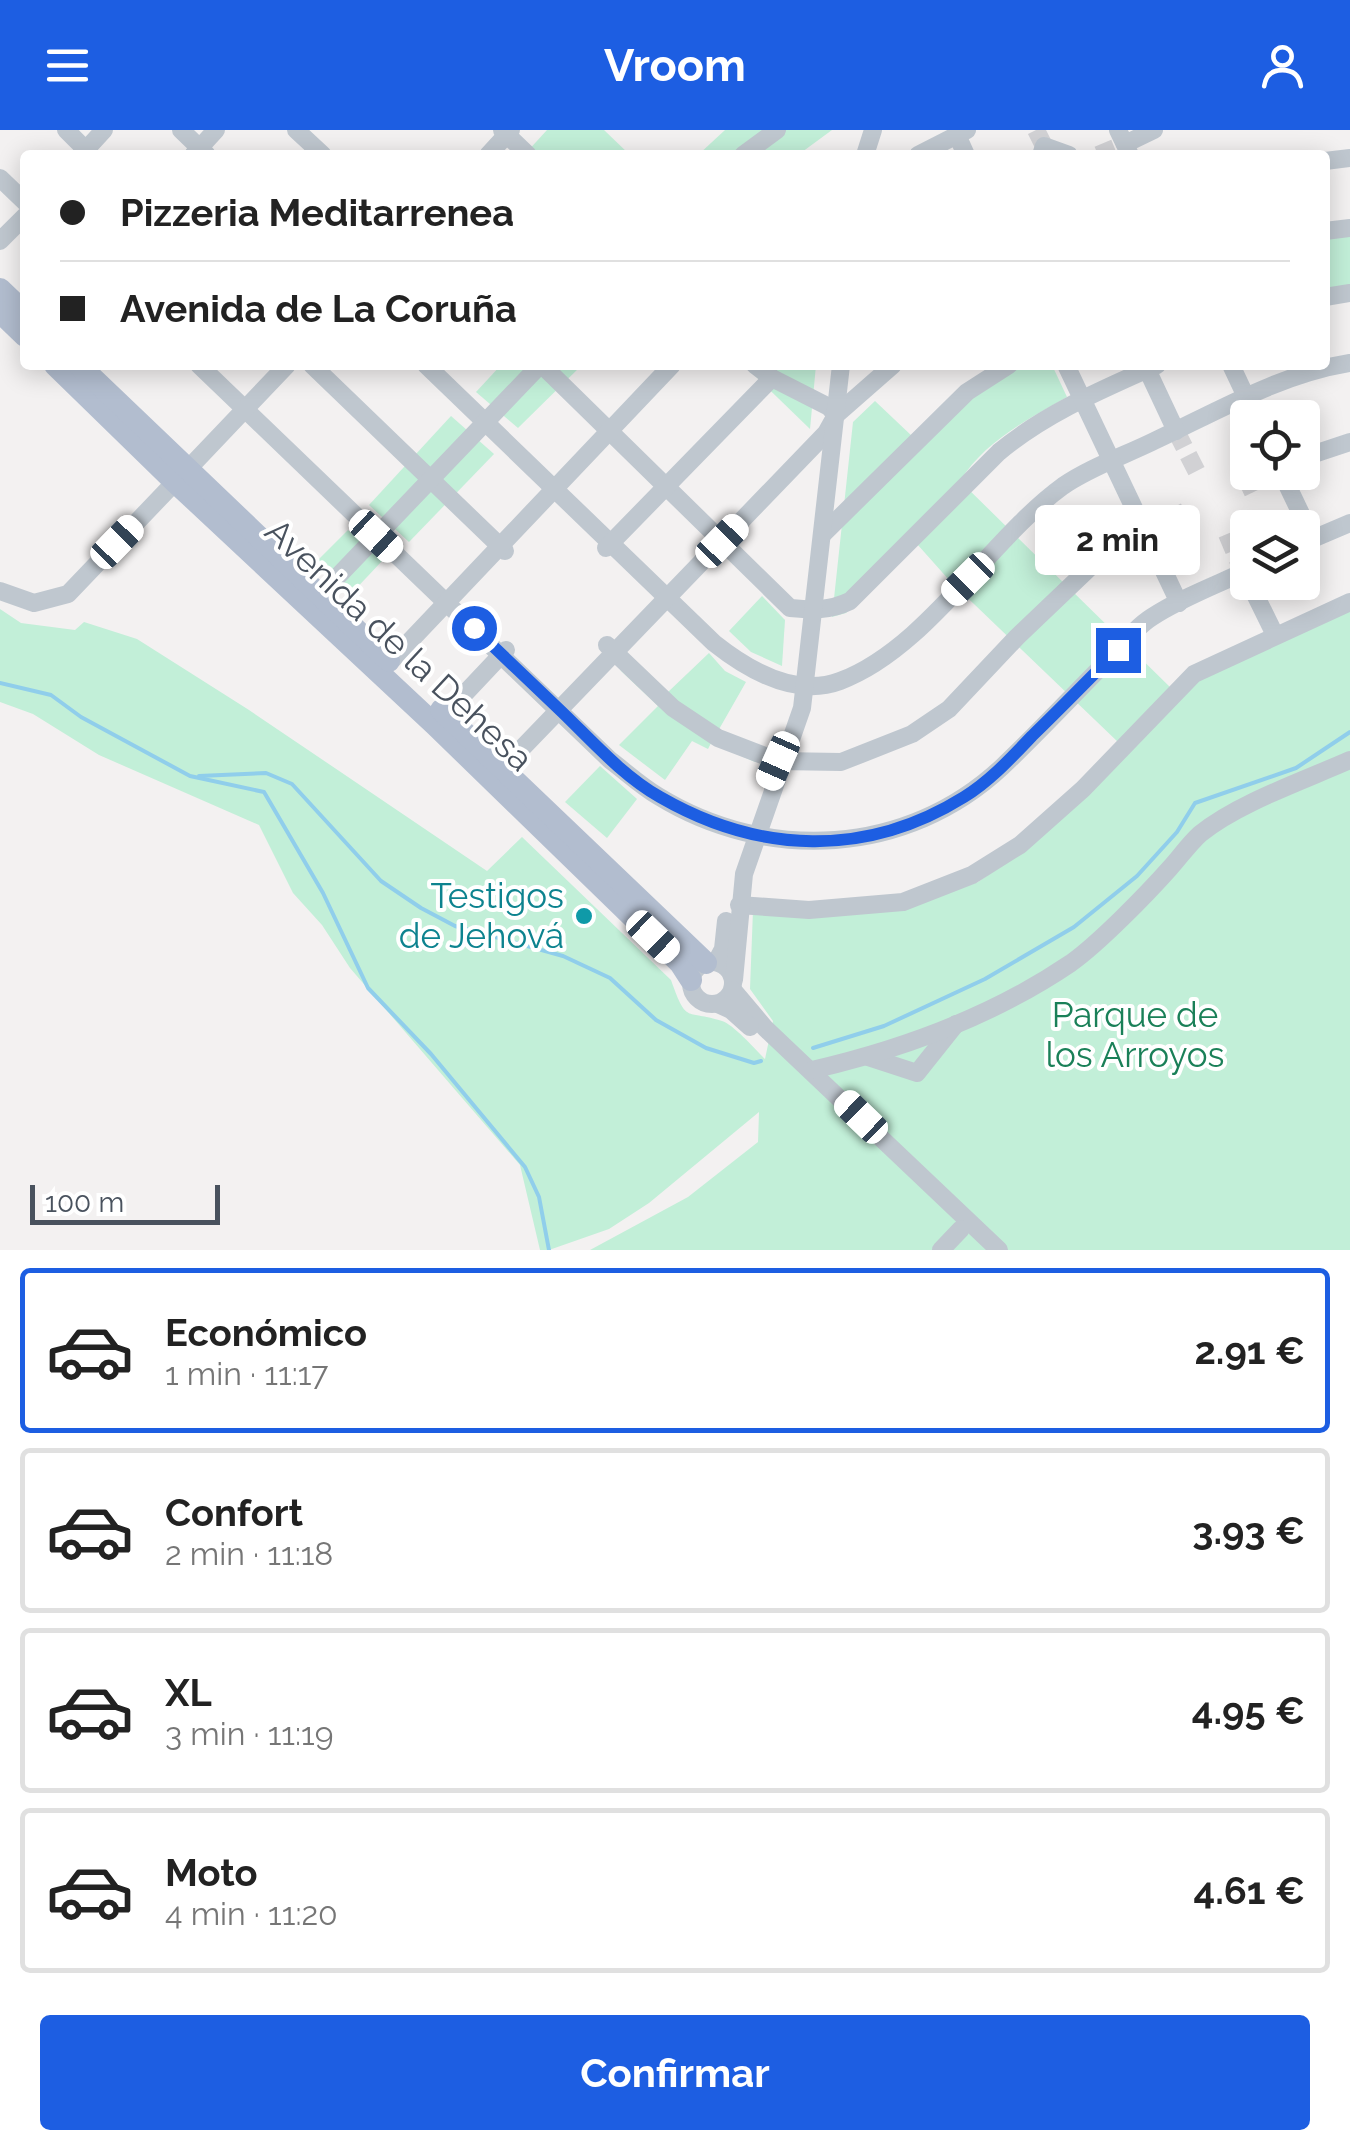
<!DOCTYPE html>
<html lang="es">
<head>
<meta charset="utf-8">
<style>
	:root { --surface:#fff; --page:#f6f6f6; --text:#222; --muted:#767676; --line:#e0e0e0; --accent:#1d5ee2 }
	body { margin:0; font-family:Raleway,sans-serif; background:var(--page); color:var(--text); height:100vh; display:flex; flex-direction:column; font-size:38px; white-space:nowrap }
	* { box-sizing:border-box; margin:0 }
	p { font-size:32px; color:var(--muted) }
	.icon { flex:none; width:55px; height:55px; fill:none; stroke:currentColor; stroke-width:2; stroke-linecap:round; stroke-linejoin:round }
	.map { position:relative; height:1120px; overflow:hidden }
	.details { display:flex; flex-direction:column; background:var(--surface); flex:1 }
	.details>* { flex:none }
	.top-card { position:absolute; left:20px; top:20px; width:1310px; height:220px; border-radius:10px; box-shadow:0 5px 25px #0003; display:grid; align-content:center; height:220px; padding:0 40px; background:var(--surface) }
	.tools { position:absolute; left:1230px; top:270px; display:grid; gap:20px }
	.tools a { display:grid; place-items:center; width:90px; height:90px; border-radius:10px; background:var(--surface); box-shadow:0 5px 25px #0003; font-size:50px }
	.scale { position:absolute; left:30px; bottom:25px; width:190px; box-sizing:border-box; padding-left:10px; border:5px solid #49525e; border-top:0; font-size:28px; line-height:35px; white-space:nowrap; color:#49525e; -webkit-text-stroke:8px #fff; paint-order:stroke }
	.end { position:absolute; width:45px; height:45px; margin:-22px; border:12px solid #1d5ee2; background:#fff; box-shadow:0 0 0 5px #fff }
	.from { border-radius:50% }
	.bubble { position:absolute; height:70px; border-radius:10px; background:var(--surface); box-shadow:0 5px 25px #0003; font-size:32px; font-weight:700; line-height:70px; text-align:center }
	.car { position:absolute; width:30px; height:60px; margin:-30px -15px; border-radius:12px; box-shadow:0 0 8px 2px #0007; background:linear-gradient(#fff 24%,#345 0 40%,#fff 0 76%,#345 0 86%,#fff 0) }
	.top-card b { display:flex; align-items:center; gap:35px; height:95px; font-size:38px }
	.top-card b+b { border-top:2px solid var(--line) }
	.top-card i { width:25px; height:25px; background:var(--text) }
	ul { padding:18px 0 0; list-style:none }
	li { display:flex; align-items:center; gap:30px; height:165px; margin:0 20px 15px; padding:0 20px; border:5px solid var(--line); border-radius:10px }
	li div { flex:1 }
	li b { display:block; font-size:38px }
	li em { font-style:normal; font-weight:700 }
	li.current { border-color:var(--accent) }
	li>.icon { width:90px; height:90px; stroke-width:1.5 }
	.action { display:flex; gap:20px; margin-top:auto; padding:20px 40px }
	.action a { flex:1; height:115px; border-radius:10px; background:var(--accent); color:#fff; font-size:40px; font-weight:700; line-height:115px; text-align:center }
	header { display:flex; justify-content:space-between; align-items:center; height:130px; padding:0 40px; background:var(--accent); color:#fff; font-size:45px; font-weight:700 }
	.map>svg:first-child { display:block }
	.green { fill:#c2efd8 }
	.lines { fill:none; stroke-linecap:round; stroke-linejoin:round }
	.stream { stroke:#90ceeb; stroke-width:4 }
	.minor-tunnel { stroke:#d1d1d4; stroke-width:18; stroke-dasharray:18 9; stroke-linecap:butt }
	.minor { stroke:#bfc7cf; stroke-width:18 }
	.major { stroke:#b2bdcf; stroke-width:22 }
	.route { stroke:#1d5ee2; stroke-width:12 }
	.culture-dot { fill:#0f9aa8; stroke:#fff; stroke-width:4 }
	.labels { text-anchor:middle; stroke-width:8; stroke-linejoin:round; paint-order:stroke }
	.street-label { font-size:35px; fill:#49525e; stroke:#fff }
	.culture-label { font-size:35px; fill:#0d838f; stroke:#fff; text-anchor:end }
	.park-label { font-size:35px; fill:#1a8058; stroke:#fff }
</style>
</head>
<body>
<header><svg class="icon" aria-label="menu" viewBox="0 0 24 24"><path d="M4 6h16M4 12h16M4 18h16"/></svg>Vroom<svg class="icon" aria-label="person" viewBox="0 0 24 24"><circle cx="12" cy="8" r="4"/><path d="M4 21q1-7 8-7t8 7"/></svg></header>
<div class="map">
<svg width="1350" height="1120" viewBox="0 0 1350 1120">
	<rect width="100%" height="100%" fill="#f3f1f1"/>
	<g class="green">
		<path d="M547 0H604L630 25H528L526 23Z"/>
		<path d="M725 0H832L798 25H698Z"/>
		<path d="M1350 104V156L1325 160V107Z"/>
		<path d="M501 235H582L518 298 476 262Z"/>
		<path d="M744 235H816L810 299Z"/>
		<path d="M1018 235H1052L1067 267C1028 289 984 312 960 351L1172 559 1119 613 950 451 917 414 846 483 832 487 853 292 875 271 913 307Z"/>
		<path d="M451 286 494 324 409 412 369 375Z"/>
		<path d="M348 400 382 431 351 464 316 432Z"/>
		<path d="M762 466 785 490 782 536 751 522 729 501Z"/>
		<path d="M0 479 21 493 75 500 84 492 137 509 249 580 487 741 522 707 671 850C687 895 685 879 722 891 733 894 756 920 765 929L773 891 750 859 753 780 917 774 978 752 1031 715 1200 550 1350 479V1120H590L688 1067 758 1012 759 982 649 1073 609 1099 549 1120H540L520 1035 350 838 322 795 293 763 259 695 99 625 33 584 0 572Z"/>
		<path d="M709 523 725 541 746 552 718 601 761 619 755 632 711 613 708 619 692 611 665 650 619 615 658 576 620 540 667 563Z"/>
		<path d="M600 636 637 669 607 708 565 672Z"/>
	</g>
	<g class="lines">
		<g class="stream">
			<path d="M0 553 51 565 81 587 190 646 264 662 323 763 368 858 431 924 525 1037 539 1067 549 1120"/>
			<path d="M199 646 266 643 292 654 381 751 421 778 455 796 563 826 610 848 656 890 706 918 754 933 761 931"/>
			<path d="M813 918 884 896 985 849 1074 797 1137 746 1177 702 1195 673 1296 638 1350 602"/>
		</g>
		<g class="minor-tunnel">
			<path d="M1036 0 1044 16"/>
			<path d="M1098 25 1125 14"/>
			<path d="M1176 301 1197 342"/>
			<path d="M1241 358 1275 342"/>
			<path d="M1145 402 1186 381"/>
			<path d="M1227 404 1243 442"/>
		</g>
		<g class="minor">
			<path d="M66 0 91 25"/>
			<path d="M181 0 207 25"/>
			<path d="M296 0 323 25"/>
			<path d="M502 0 528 25"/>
			<path d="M1118 0 1130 25"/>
			<path d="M957 5 966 25"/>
			<path d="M1125 14 1154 0"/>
			<path d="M81 25 104 0"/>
			<path d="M193 25 216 0"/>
			<path d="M488 25 511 0"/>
			<path d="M743 25 777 0"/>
			<path d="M865 25 873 0"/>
			<path d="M918 25 967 0"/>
			<path d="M1041 25 1044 16 1069 25"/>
			<path d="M1325 31 1350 28"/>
			<path d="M0 48 25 72"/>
			<path d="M1325 101 1350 98"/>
			<path d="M0 111 25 86"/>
			<path d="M1325 167 1350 163"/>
			<path d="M199 235 610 630C626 642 641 656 658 666 767 733 907 726 1002 637 1039 602 1073 565 1109 529 1122 515 1136 497 1152 487 1181 468 1216 455 1248 440"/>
			<path d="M312 235 505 421"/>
			<path d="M426 235 714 513C748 540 795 568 840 551 926 519 990 409 1063 356 1089 338 1123 326 1152 312 1216 282 1280 244 1350 233"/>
			<path d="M542 235 790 478C813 480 829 481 850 471L999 322C1046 283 1101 260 1157 235"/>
			<path d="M755 235 772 248 829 277 836 285"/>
			<path d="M1066 235 1179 473"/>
			<path d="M1145 235 1176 301"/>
			<path d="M1231 235 1256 288"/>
			<path d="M1302 328 1350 312"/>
			<path d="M188 339 287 235"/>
			<path d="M1281 342 1313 409"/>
			<path d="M824 403 967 262 1009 235"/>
			<path d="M1303 413 1350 393"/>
			<path d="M606 418 772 248"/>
			<path d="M1249 452 1275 505"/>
			<path d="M0 461 34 473 68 464 175 352"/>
			<path d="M320 465 540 235"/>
			<path d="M607 515 673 578 718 608 778 631 841 632 912 604 949 579 1017 507 1104 424 1145 402"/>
			<path d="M390 532 672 235"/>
			<path d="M439 591 506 520"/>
			<path d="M503 638 826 303 836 285 893 235"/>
			<path d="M739 775 809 780 903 772 972 745 1020 715 1083 659 1194 544 1350 472"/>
			<circle cx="712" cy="853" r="21"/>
			<path d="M716 832 723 819 726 791"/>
			<path d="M734 850 744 744 802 578 841 235"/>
			<path d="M733 860 765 898 999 1120"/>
			<path d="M718 874 731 880 750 897"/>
			<path d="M868 927 917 943 956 894"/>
			<path d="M812 940C903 919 993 886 1071 833 1099 813 1146 765 1170 738 1180 727 1189 714 1200 704 1238 673 1305 650 1350 630"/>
			<path d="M941 1120 961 1099"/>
		</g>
		<g class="major">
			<path d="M0 159 25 183"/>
			<path d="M0 182 25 206"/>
			<path d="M55 235 175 352 435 595 680 833 691 850"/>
			<path d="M79 235 389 531"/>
			<path d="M441 580 706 833"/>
		</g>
	</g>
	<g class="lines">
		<path class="route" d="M474 498C503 526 533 554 562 582 593 612 623 646 660 667 759 724 866 728 964 667 990 651 1011 628 1032 606 1061 578 1089 549 1118 520"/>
	</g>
	<circle class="culture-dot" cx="584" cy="786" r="10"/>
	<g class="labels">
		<g class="street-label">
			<text transform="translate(399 515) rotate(43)" y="12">Avenida de la Dehesa</text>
		</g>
		<g class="culture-label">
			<text x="564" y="778">Testigos<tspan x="564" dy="40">de Jehová</tspan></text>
		</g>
		<g class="park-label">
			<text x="1135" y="897">Parque de<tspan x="1135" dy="40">los Arroyos</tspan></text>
		</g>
	</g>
</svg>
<div class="tools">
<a><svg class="icon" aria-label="locate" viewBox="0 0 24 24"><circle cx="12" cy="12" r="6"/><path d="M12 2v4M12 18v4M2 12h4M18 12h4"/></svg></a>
<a><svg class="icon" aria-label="layers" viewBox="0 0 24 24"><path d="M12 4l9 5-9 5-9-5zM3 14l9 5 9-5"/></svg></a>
</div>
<div class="scale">100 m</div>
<i class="end from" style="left:474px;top:498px"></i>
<i class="end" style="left:1118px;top:520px"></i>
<div class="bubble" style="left:1035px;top:375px;width:165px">2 min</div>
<i class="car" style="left:376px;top:406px;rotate:133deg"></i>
<i class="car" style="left:722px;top:411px;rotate:44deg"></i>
<i class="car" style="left:117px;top:412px;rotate:44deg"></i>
<i class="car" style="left:968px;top:449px;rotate:225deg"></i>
<i class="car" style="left:778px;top:631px;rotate:204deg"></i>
<i class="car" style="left:653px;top:807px;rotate:134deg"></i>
<i class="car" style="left:861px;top:987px;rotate:314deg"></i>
<div class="top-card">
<b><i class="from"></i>Pizzeria Meditarrenea</b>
<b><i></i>Avenida de La Coruña</b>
</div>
</div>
<section class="details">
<ul>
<li class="current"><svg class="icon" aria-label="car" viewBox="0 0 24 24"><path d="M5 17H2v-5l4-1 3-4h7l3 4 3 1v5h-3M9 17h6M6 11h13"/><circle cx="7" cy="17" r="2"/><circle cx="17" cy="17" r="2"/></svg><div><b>Económico</b><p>1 min · 11:17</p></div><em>2.91 €</em></li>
<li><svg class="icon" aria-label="car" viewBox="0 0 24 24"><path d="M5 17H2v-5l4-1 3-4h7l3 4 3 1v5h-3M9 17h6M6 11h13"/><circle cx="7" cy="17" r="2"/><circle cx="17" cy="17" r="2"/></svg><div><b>Confort</b><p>2 min · 11:18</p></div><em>3.93 €</em></li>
<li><svg class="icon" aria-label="car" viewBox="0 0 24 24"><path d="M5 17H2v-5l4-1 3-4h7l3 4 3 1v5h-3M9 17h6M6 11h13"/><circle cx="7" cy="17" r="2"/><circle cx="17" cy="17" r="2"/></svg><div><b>XL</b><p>3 min · 11:19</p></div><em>4.95 €</em></li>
<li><svg class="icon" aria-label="car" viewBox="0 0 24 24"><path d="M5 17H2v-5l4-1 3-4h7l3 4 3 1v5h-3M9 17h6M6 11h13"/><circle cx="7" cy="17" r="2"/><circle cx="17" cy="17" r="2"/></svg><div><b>Moto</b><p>4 min · 11:20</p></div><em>4.61 €</em></li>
</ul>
<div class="action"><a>Confirmar</a></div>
</section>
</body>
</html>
